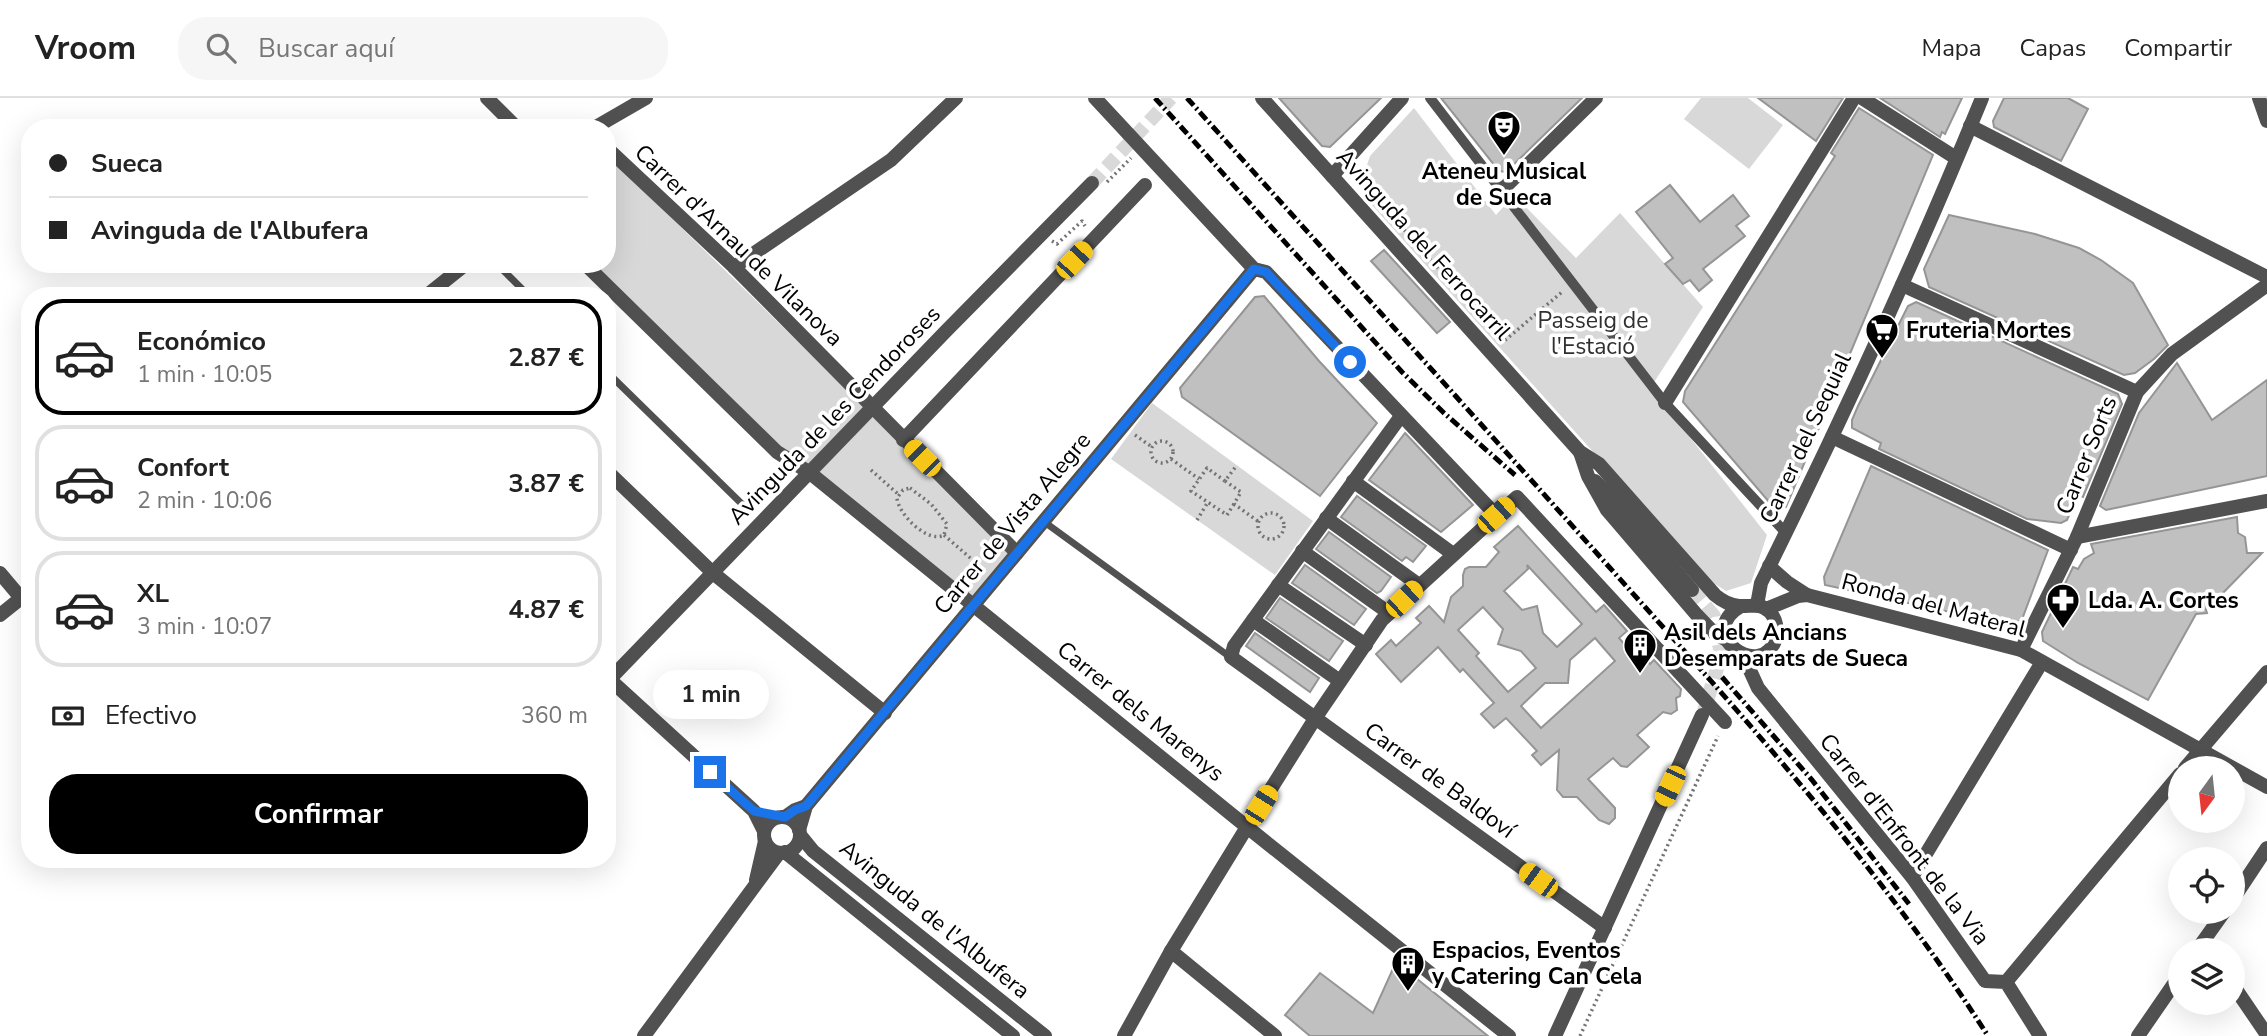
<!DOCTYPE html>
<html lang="es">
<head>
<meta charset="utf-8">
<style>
	:root { --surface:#fff; --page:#f6f6f6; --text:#222; --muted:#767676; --line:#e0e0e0; --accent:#000 }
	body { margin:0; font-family:"Nunito Sans",sans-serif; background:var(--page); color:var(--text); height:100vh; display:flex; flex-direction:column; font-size:26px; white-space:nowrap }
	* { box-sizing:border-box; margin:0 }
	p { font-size:23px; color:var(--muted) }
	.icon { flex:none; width:38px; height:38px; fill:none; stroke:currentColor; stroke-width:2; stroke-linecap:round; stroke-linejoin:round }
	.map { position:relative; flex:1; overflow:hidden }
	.panel { position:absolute; left:21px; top:189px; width:595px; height:581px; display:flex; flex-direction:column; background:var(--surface); border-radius:28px; box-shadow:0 7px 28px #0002 }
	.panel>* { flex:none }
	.guide { position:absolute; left:21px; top:21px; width:595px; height:154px; border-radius:28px; box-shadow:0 7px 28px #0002; display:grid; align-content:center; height:154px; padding:0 28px; background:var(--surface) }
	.needle { width:46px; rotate:195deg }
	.tools { position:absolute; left:2168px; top:658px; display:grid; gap:14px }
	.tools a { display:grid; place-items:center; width:77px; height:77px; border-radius:50%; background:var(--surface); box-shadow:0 7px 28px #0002; font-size:35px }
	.end { position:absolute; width:32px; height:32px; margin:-16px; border:9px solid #1a73e8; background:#fff; box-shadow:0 0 0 4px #fff }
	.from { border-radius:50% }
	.bubble { position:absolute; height:49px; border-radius:24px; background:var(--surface); box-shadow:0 7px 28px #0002; font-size:23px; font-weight:700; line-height:49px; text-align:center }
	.car { position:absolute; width:21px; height:42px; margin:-21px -10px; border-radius:9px; box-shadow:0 0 5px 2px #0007; background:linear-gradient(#f5c518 24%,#345 0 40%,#f5c518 0 76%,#345 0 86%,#f5c518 0) }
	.guide b { display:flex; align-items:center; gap:24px; height:66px; font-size:26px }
	.guide b+b { border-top:2px solid var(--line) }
	.guide i { width:18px; height:18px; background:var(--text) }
	ul { padding:12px 0 0; list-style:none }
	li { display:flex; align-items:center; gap:21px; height:116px; margin:0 14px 10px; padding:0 14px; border:4px solid var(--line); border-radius:28px }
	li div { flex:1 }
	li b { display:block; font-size:26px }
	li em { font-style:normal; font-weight:700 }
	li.current { border-color:var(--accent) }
	li>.icon { width:63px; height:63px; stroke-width:1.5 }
	.pay { display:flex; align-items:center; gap:18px; height:77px; padding:0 28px; font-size:26px }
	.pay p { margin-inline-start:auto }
	.primary-button { display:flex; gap:14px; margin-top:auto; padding:14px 28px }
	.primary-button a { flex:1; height:80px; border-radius:28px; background:var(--accent); color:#fff; font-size:28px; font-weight:700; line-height:80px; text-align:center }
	header { display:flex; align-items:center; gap:42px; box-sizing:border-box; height:98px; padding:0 35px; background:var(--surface); border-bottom:2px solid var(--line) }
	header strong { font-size:33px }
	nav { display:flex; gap:38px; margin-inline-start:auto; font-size:24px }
	.search { width:490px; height:63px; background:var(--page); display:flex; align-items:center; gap:18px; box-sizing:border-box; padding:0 24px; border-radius:28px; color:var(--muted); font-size:26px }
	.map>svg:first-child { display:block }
	.green { fill:#d8d8d8 }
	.building { fill:#c0c0c0; stroke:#959595; stroke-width:2; fill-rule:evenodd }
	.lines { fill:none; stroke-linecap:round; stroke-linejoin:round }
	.tertiary-tunnel { stroke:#d9d9d9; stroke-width:14; stroke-dasharray:14 7; stroke-linecap:butt }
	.path { stroke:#737373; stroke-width:3.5; stroke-dasharray:2 3.5; stroke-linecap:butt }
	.service { stroke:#515151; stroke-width:7 }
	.pedestrian { stroke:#515151; stroke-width:10 }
	.minor { stroke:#515151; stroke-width:14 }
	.tertiary { stroke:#515151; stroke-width:14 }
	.rail { stroke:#000; stroke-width:5; stroke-dasharray:10 3.5 2 3.5; stroke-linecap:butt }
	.route { stroke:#1a73e8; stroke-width:9 }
	.labels { text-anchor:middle; stroke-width:7; stroke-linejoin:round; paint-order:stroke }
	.poi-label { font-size:23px; font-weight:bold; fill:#000; stroke:#fff; text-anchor:start }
	.street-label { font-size:23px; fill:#000; stroke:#fff }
	.park-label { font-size:23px; fill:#2f2f2f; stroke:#fff }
</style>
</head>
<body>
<header>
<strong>Vroom</strong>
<div class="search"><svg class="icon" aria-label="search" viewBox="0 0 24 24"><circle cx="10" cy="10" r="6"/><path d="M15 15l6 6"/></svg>Buscar aquí</div>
<nav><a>Mapa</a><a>Capas</a><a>Compartir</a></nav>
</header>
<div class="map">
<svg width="2267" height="938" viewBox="0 0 2267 938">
	<rect width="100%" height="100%" fill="#fff"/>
	<g class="green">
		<path d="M1701 0H1748L1783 27 1749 71 1684 21Z"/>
		<path d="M1414 10 1496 117 1514 97 1576 160 1620 115 1703 209 1649 292 1677 323 1767 437 1751 485 1726 493 1707 481 1371 106 1360 88 1370 58Z"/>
		<path d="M607 57 866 310 809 369 779 350 590 166H607Z"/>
		<path d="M1152 305 1313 423 1275 477 1111 361Z"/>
		<path d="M873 316 1010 456 973 502 817 376Z"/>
	</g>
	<g class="building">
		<path d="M1279 0H1381L1330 49 1322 48Z"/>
		<path d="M1441 0H1582L1506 74 1499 73Z"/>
		<path d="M1758 0H1843L1816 43Z"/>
		<path d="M1880 0H1962L1945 36 1942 34 1940 39Z"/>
		<path d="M2004 0H2068L2088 11 2061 63 1994 29 1993 23Z"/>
		<path d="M1859 10 1933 57 1786 409 1776 412 1683 304 1685 293 1835 58 1831 55Z"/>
		<path d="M1670 87 1700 124 1733 97 1749 118 1736 128 1745 138 1703 171 1712 182 1699 193 1690 182 1683 186 1665 166 1673 160 1636 114Z"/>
		<path d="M1949 117 2035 136 2079 150 2101 162 2133 185 2168 247 2154 261 2135 275 2124 277 1929 189 1924 171Z"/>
		<path d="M1384 152 1450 224 1437 235 1371 163Z"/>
		<path d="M1264 198 1319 263 1377 325 1320 398 1182 299 1180 290 1255 199Z"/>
		<path d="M1916 204 2118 296 2122 306 2083 399 2078 397 2067 422 2061 425 2027 421 1879 351 1881 345 1852 330V322L1858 308 1908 208Z"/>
		<path d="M2177 265 2212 322 2267 282V378L2106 412 2100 408 2139 315Z"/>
		<path d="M1405 335 1473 407 1441 434 1369 382Z"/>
		<path d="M1871 368 2048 452 2021 524 2004 520 2000 525 1825 487 1824 479Z"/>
		<path d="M1357 398 1426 448 1413 464 1406 459 1402 463 1341 419Z"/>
		<path d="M2237 419 2238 435 2245 439 2247 455H2262L2219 499 2203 502 2207 515 2196 516 2148 602 2078 565 2043 543 2042 534 2073 469 2078 471 2084 461 2094 455 2091 446Z"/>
		<path d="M1518 428 1596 514 1604 507 1627 533 1619 540 1639 563 1644 558 1650 566 1654 562 1681 591 1680 598 1676 600 1677 612 1671 616 1663 614 1637 637 1649 649 1627 669 1621 668 1613 660 1588 681 1615 710V720L1609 726 1599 722 1577 699H1563L1557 692 1559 652 1541 667 1532 657 1537 653 1506 620 1494 630 1481 616 1494 605 1463 571 1460 574 1438 549 1401 584 1376 556 1391 542 1396 548 1421 525 1416 520 1429 508 1444 524 1451 499 1463 488V477L1465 471 1469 469H1486L1499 454 1494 449ZM1527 467 1582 526 1557 549 1543 535 1537 508 1522 512 1504 493 1528 471ZM1483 509 1503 531 1498 546 1521 553 1536 570 1508 594 1476 558 1479 555 1458 532ZM1595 540 1615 563 1541 630 1521 608 1545 585H1568L1570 562Z"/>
		<path d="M1329 434 1391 479 1381 493 1377 495 1316 451Z"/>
		<path d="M1305 467 1366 511 1354 527 1292 485Z"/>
		<path d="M1280 500 1343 543 1329 563 1266 520Z"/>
		<path d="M1255 535 1319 580 1310 594 1246 548Z"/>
		<path d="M1396 864 1488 938H1310L1285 917 1320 875 1373 915Z"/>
	</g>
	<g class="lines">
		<g class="tertiary-tunnel">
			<path d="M1092 85 1171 0"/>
			<path d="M1692 492 1714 518 1721 557 1704 613"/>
		</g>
		<g class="path">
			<path d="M1353 74 1452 186"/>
			<path d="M1107 84 1131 60"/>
			<path d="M1052 143 1057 146 1082 123 1085 128"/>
			<path d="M1501 242 1503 244 1562 194"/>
			<path d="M1135 337 1152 349"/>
			<circle cx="1162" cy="354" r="11"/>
			<path d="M1171 361 1199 381"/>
			<path d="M871 372 898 396"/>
			<path d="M1225 383 1241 394 1234 406 1259 424"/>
			<path d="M910 390 931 406 947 426 944 437C928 446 898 416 897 400L903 392Z"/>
			<path d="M1234 406 1227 417 1191 393 1207 370 1225 383 1237 367"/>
			<circle cx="1271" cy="428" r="13"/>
			<path d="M1197 422 1208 404"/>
			<path d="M944 437 984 472"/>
			<path d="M1580 938 1718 638"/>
		</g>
		<g class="service">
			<path d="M497 166 529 198"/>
			<path d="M607 274 744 408"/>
			<path d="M1043 423 1230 559"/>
		</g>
		<path class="pedestrian" d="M1430 0 1665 305 1785 434"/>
		<g class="minor">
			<path d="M1095 0 1254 171 1266 174 1496 417"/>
			<path d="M1862 0 1956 60"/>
			<path d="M2259 0 2267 23"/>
			<path d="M1970 28 2267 179"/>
			<path d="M594 30 646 0"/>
			<path d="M607 50 734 169 1017 455"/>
			<path d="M1332 78 1402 0"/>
			<path d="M1502 92 1596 0"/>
			<path d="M585 166 777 354 810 375 1247 729 1509 938"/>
			<path d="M734 169 891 62 956 0"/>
			<path d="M1902 187 2137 294"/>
			<path d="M1665 305 1854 0"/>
			<path d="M1401 318 1234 548 1231 559 1605 830"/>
			<path d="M1832 339 2071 452"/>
			<path d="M903 342 1145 87"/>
			<path d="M607 373 713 475 885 615"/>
			<path d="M1353 383 1453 456"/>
			<path d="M1326 420 1419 487"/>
			<path d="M2077 439 2267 403"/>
			<path d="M1302 453 1389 515"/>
			<path d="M1769 468 1787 484 1807 497"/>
			<path d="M0 475 21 500"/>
			<path d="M1278 487 1366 547"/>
			<path d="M1757 507 1761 485C1840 326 1915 164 1982 0"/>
			<path d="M0 517 30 493"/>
			<path d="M1253 522 1340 583"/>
			<path d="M2021 552 2077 439 2137 294 2172 256 2267 187"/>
			<path d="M1743 557 1758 590 1912 779 1985 883 2006 884 2040 938"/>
			<path d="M2185 670 2267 574"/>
			<path d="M785 719 795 712 806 708"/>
			<path d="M799 732 806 708 1254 171"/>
			<path d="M1912 779 2042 564"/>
			<path d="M756 782 765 743"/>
			<path d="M2233 801 2267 750"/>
			<path d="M2197 852 2224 814"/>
			<path d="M1171 853 1275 938"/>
			<path d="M2006 884 2180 676"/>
			<path d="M2233 887 2267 937"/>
			<path d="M644 938 779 755"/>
			<path d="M1124 938 1171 853 1247 729 1316 619 1382 522 1517 399 1725 624"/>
			<path d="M2138 938 2180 877"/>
		</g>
		<g class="tertiary">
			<path d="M487 0 517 30"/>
			<path d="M1262 0 1580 354 1599 366 1715 497C1722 503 1729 507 1739 508 1751 509 1760 504 1770 514 1776 521 1778 531 1776 540 1762 585 1693 536 1741 508"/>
			<path d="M426 198 466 166"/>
			<path d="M1580 354 1588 378 1607 412 1696 516 1716 537 1727 542"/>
			<path d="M1595 383 1611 398 1692 492"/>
			<path d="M1766 511 1798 498 1807 497 2021 552 2267 689"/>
			<path d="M607 579 754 713 764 733"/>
			<path d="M609 582 946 233 1092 85"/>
			<circle cx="782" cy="737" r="18"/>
			<path d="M800 737 813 753 1045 938"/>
			<path d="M785 754 1013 938"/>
			<path d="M1555 938 1702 617"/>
		</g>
		<g class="rail">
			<path d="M1155 0 1402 274 1444 315 1515 377"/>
			<path d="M1187 0C1331 160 1475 319 1619 480 1750 626 1882 772 1988 938"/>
			<path d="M1722 579 1812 682 1909 806"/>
		</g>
	</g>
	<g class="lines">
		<path class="route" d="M710 674 754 713 785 719 795 712 806 708 1254 171 1266 174 1350 264"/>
	</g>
	<defs>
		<symbol id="theatre-pin" viewBox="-11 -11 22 30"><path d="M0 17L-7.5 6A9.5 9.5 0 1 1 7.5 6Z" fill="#000" stroke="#fff"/><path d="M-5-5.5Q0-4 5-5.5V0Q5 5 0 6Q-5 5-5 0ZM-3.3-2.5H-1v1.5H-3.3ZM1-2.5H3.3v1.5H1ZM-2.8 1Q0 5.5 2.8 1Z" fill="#fff"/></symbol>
		<symbol id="supermarket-pin" viewBox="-11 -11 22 30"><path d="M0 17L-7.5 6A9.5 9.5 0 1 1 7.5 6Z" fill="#000" stroke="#fff"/><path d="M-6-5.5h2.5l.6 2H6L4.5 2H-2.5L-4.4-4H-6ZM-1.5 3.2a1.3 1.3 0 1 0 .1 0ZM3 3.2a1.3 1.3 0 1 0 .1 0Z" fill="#fff"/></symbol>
		<symbol id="pharmacy-pin" viewBox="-11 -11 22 30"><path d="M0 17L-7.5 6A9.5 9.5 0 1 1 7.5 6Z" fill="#000" stroke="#fff"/><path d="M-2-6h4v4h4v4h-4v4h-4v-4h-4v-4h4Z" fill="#fff"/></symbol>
		<symbol id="building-pin" viewBox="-11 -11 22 30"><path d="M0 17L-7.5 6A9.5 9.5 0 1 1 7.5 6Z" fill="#000" stroke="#fff"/><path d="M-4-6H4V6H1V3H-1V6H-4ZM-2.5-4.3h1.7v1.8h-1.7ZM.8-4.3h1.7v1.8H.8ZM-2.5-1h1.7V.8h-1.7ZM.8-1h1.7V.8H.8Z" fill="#fff"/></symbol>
	</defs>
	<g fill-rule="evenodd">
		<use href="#theatre-pin" x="1485" y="10" width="38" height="52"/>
		<use href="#supermarket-pin" x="1863" y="213" width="38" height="52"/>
		<use href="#pharmacy-pin" x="2044" y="483" width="38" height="52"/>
		<use href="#building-pin" x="1621" y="528" width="38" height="52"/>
		<use href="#building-pin" x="1389" y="846" width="38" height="52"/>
	</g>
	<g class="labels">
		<g class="poi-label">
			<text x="1504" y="81" text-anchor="middle">Ateneu Musical<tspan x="1504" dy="26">de Sueca</tspan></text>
			<text x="1906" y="240">Fruteria Mortes</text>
			<text x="2088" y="510">Lda. A. Cortes</text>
			<text x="1664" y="542">Asil dels Ancians<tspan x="1664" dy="26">Desemparats de Sueca</tspan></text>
			<text x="1432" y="860">Espacios, Eventos<tspan x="1432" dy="26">y Catering Can Cela</tspan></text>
		</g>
		<g class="street-label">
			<text transform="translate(1424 146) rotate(48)" y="8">Avinguda del Ferrocarril</text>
			<text transform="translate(739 147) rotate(44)" y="8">Carrer d'Arnau de Vilanova</text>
			<text transform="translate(834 317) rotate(-46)" y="8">Avinguda de les Cendoroses</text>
			<text transform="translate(1805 340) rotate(-65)" y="8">Carrer del Sequial</text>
			<text transform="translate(2086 357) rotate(-68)" y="8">Carrer Sorts</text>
			<text transform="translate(1012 425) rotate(-50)" y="8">Carrer de Vista Alegre</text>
			<text transform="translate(1934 507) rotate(15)" y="8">Ronda del Materal</text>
			<text transform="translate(1141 613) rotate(39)" y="8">Carrer dels Marenys</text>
			<text transform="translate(1440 682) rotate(36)" y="8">Carrer de Baldoví</text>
			<text transform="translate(1905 741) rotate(52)" y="8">Carrer d'Enfront de la Via</text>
			<text transform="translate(935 821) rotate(39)" y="8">Avinguda de l'Albufera</text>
		</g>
		<g class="park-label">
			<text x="1593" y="230">Passeig de<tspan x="1593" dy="26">l'Estació</tspan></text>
		</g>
	</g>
</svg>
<div class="tools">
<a><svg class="needle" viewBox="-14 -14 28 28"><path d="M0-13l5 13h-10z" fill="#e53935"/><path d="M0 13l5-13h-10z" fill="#767676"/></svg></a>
<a><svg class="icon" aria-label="locate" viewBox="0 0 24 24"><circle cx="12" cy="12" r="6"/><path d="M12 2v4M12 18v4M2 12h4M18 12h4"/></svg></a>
<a><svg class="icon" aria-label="layers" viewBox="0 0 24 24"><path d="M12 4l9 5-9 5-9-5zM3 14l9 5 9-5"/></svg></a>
</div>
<i class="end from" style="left:1350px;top:264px"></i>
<i class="end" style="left:710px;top:674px"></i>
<div class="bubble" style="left:653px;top:572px;width:116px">1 min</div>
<i class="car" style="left:1074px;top:162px;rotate:43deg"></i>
<i class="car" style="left:922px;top:360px;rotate:315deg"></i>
<i class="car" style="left:1496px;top:417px;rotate:48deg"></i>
<i class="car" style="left:1404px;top:501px;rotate:46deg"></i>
<i class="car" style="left:1670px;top:688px;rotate:205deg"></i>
<i class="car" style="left:1261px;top:707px;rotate:32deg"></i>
<i class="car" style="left:1538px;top:782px;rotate:306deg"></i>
<div class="guide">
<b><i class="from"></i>Sueca</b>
<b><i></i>Avinguda de l'Albufera</b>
</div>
<section class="panel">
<ul>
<li class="current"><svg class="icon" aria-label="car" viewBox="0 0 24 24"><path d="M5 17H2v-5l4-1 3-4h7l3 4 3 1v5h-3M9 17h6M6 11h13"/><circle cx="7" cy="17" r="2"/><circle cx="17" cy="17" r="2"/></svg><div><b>Económico</b><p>1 min · 10:05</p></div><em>2.87 €</em></li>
<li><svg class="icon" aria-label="car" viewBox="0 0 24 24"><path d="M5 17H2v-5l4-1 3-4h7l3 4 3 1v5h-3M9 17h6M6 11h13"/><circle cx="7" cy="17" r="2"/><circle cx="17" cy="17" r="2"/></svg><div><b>Confort</b><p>2 min · 10:06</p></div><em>3.87 €</em></li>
<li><svg class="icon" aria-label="car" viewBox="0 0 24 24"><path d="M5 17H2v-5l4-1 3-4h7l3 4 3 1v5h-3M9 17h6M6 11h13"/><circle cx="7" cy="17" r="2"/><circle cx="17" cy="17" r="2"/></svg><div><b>XL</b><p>3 min · 10:07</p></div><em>4.87 €</em></li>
</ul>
<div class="pay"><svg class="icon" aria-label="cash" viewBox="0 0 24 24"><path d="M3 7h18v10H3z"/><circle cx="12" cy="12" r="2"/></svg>Efectivo<p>360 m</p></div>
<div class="primary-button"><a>Confirmar</a></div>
</section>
</div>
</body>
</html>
